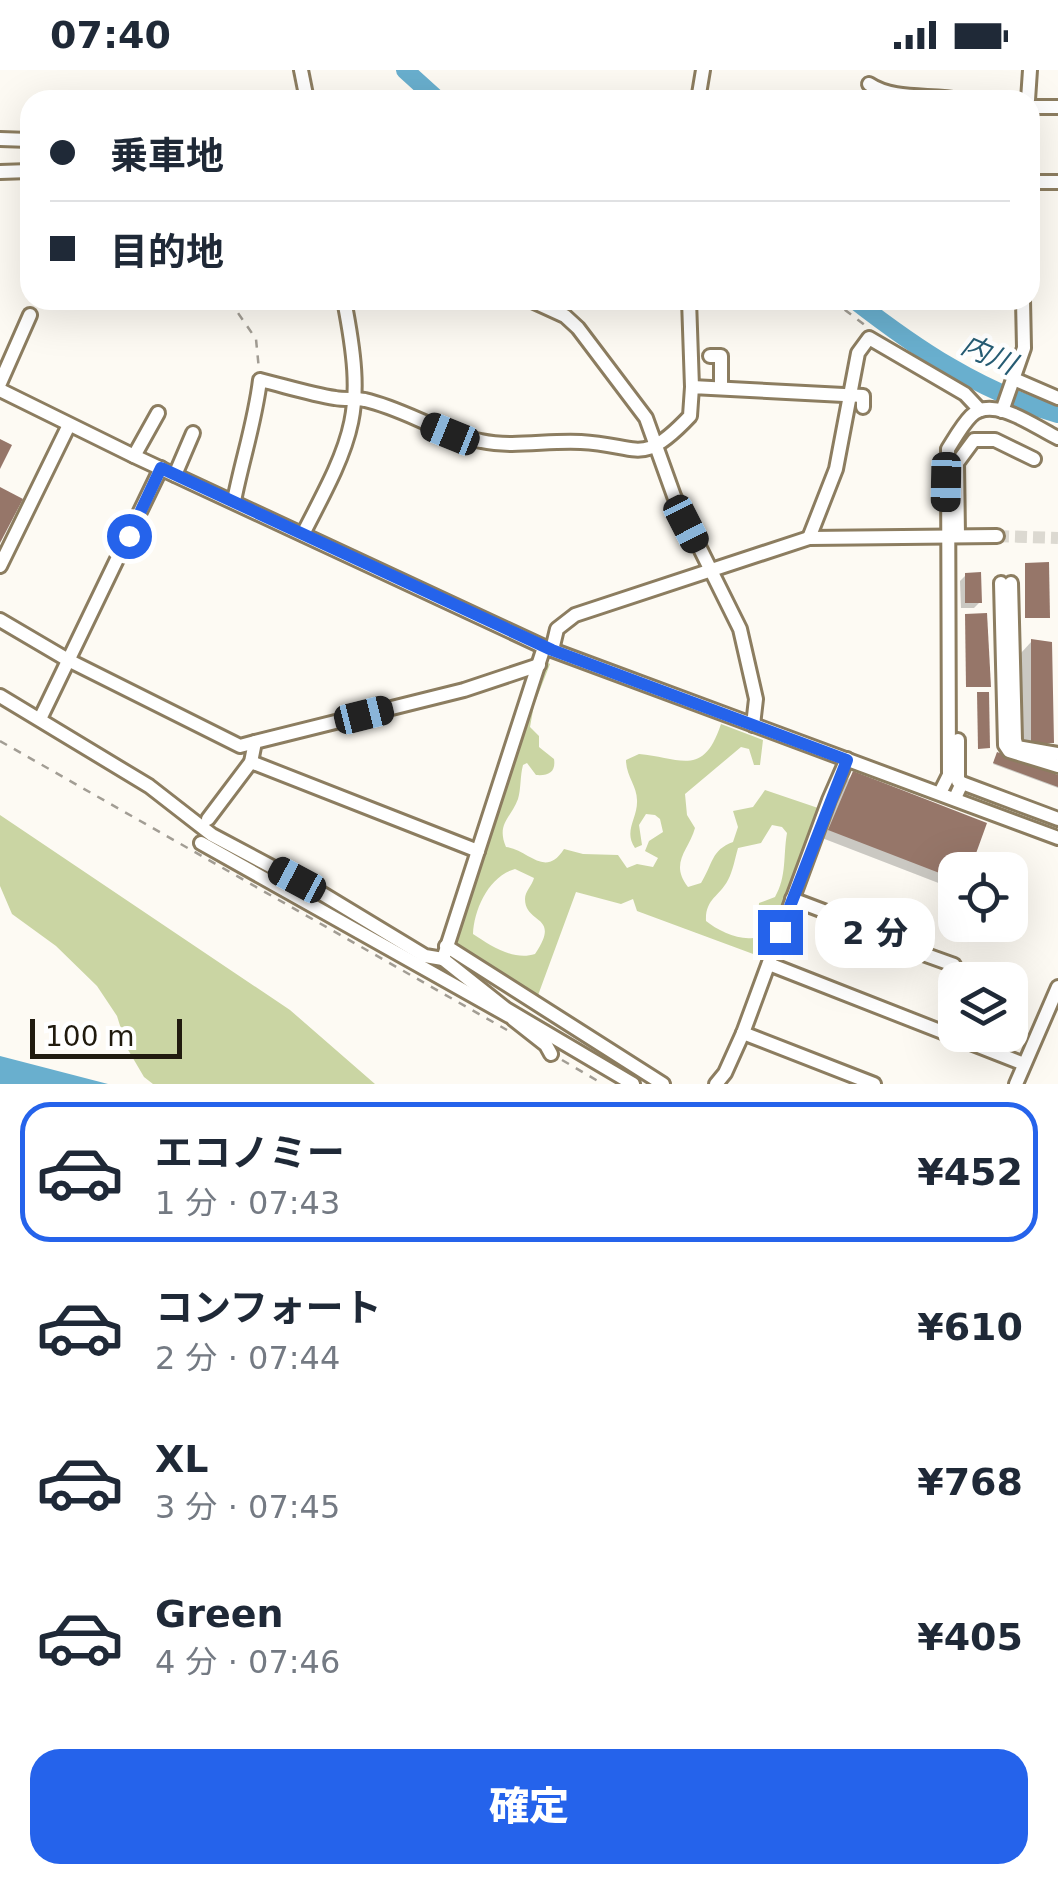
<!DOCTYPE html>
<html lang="ja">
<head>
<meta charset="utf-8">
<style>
	:root { --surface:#fff; --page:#f6f6f7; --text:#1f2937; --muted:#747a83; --line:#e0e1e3; --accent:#2563eb }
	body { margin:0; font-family:"DejaVu Sans","Noto Sans JP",sans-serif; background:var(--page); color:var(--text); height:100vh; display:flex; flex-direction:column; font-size:38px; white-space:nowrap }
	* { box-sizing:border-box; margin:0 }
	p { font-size:32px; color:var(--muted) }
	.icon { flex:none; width:55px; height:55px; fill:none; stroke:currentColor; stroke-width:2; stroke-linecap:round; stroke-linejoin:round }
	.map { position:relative; height:1014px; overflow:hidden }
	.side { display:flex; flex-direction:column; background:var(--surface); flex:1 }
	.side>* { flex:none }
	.hud { position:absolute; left:20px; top:20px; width:1020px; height:220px; border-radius:30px; box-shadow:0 10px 40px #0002; display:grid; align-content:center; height:220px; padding:0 30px; background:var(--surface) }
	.tools { position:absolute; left:938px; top:782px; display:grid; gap:20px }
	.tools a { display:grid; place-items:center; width:90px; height:90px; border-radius:20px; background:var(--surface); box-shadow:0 10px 40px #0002; font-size:50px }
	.scale { position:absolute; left:30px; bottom:25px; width:152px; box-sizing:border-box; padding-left:10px; border:5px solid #211b0f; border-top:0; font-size:28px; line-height:35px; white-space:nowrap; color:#211b0f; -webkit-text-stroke:8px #fff; paint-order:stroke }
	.end { position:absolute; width:45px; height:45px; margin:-22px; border:12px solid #2563eb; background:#fff; box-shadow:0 0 0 5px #fff }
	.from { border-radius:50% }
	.bubble { position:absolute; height:70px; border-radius:30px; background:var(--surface); box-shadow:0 10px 40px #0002; font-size:32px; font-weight:800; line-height:70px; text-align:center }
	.car { position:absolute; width:30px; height:60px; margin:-30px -15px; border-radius:12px; box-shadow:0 0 8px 2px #0007; background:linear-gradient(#222 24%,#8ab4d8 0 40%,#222 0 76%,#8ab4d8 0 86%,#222 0) }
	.hud b { display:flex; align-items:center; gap:35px; height:95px; font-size:38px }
	.hud b+b { border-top:2px solid var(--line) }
	.hud i { width:25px; height:25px; background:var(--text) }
	ul { padding:18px 0 0; list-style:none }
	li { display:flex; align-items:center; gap:30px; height:140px; margin:0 20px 15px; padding:0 10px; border:5px solid transparent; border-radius:30px }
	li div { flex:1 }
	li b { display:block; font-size:38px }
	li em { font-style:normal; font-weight:800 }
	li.on { border-color:var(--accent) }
	li>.icon { width:90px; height:90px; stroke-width:1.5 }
	.action { display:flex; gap:20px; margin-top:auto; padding:20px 30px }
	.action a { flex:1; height:115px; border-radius:30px; background:var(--accent); color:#fff; font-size:40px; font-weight:800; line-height:115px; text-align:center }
	.status { display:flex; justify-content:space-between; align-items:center; height:70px; padding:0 50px; background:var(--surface); direction:ltr }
	.status svg { height:28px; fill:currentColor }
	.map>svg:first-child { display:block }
	.green { fill:#cad5a3; fill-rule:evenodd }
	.water { fill:#69afce }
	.shadow { fill:#0003 }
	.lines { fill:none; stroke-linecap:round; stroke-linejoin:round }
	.river { stroke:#69afce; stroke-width:18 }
	.building { fill:#967669 }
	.minor-tunnel { stroke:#dcd9d1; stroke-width:12; stroke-dasharray:12 6; stroke-linecap:butt }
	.minor-casing { stroke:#8c7d60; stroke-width:18 }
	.path { stroke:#a29d94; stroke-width:2.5; stroke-dasharray:8 8; stroke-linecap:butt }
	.minor { stroke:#fff; stroke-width:12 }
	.route { stroke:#2563eb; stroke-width:12 }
	.labels { text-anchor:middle; stroke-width:9; stroke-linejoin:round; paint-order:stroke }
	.water-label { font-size:28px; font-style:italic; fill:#265c73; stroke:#fff }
</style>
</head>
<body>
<div class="status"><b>07:40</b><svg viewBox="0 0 49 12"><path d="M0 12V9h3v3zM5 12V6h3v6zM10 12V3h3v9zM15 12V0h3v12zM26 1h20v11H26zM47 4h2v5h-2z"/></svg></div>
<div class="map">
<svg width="1058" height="1014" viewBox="0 0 1058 1014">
	<rect width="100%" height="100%" fill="#fdfaf3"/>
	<g class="green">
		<path d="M545 591 550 594 534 635 530 657 539 666V677L554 689C556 702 549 706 536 705L527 693 523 695C520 706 521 719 518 729 511 748 496 754 506 777 529 780 545 809 564 779L583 784 618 785 627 798 637 794 653 797 658 788 645 781 649 771 663 762 660 749 655 745 646 744 639 755 642 775 635 778C623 761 638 748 637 730 637 716 626 706 626 690L639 684C679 687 703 709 721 654L763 670 760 695H754L749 679 741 677 685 724 687 745 695 758C689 780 669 793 688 817L701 813C713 794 711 780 733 772L738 757 733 741 753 737 765 720 821 739 764 888 637 841 633 829 621 834 576 822 537 928 452 872ZM772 755 782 757 787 763C783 786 787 806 775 827L759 833 757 867C742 872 718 861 706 851 705 829 719 827 728 810 733 801 735 788 738 778L761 773ZM515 799 534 808C532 816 525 821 525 829 525 855 562 844 535 884 514 891 491 876 473 864 474 839 489 806 515 799Z"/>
		<path d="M0 745 290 940 375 1014H153L144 1007 127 978 117 946 97 916 56 876 12 844 0 816Z"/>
	</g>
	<path class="water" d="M0 986 108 1014H0Z"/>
	<g class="shadow">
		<path d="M966 505 980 532 974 538H961L960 511Z"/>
		<path d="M1032 571 1051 672 1043 681 1023 680 1021 583Z"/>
		<path d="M997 686 1058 708V718L993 694Z"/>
		<path d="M853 704 967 800H955L954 819 822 768 845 713Z"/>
	</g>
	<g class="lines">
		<g class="river">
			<path d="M405 0 438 30"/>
			<path d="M854 230C917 279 981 322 1058 344"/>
		</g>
	</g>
	<g class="building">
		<path d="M0 369 12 375 0 399Z"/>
		<path d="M0 417 23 429 0 473Z"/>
		<path d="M1049 492 1050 548H1025V493Z"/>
		<path d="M981 502 982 533H965V503Z"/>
		<path d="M987 543 991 617H966L965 544Z"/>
		<path d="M1031 569 1052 572 1054 673H1044V677H1034V673H1031Z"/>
		<path d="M977 622H989L990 678 978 679Z"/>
		<path d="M997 682 1058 705V717L993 693Z"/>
		<path d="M853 701 987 753 970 800H955V809L828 760Z"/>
	</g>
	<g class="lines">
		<path class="minor-tunnel" d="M997 466 1058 468"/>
		<defs>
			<g id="minor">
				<path d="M301 0 307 30"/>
				<path d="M869 14C894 31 931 24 960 30"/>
				<path d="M698 30 703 0"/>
				<path d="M1028 30 1030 0"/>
				<path d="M1030 37H1058"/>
				<path d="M0 69 30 70"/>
				<path d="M0 102 30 101"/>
				<path d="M1030 112H1058"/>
				<path d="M530 230 565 246 578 258 646 348 674 426 740 559 756 629 753 655"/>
				<path d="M689 230 692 317"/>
				<path d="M710 286H721V318"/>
				<path d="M1014 309 1058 328"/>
				<path d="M0 313 30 245"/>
				<path d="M0 320 134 386 544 577 1058 768"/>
				<path d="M1002 341 1024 278 1023 230"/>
				<path d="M134 386 158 343"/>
				<path d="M175 405 193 363"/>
				<path d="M234 431C242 390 255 352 260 310 285 316 310 324 335 328 345 330 355 328 365 330 405 339 440 364 481 371 514 378 547 370 581 372 640 375 641 398 690 346L692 317 863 326V337"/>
				<path d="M303 464C355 364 366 343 344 230"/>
				<path d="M958 465 957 393 974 370H995L1034 389"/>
				<path d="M809 468 836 399 858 283 869 268 965 324 980 340"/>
				<path d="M0 496 69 355"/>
				<path d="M1001 513 1005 675 1009 681 1058 696"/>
				<path d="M1011 513 1015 670 1017 677 1058 684"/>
				<path d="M0 550 68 590 240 676 255 672"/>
				<path d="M552 580 557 559 575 545 809 468 997 466"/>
				<path d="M0 626 149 716 212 765 321 823 425 886 443 889 544 577"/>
				<path d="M40 649 161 398"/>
				<path d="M958 670V711L962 713"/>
				<path d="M251 692 478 781"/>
				<path d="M940 723 949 705 948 379C955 368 962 355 971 346 993 324 1036 358 1058 368"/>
				<path d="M955 728 962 713 1058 749"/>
				<path d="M208 749 251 692 255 672 464 620 539 595"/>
				<path d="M201 773 509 946"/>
				<path d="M792 829 900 870 901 876 954 895"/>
				<path d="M446 876 663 1014"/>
				<path d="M443 889 506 939 633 1014"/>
				<path d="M769 894 1024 994"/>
				<path d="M513 949 546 975 551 984"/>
				<path d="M743 963 874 1014"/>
				<path d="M716 1014 725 1003 743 963 829 730 847 689"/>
				<path d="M1016 1014 1058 917"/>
			</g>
		</defs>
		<use href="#minor" class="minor-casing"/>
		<g class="path">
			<path d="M229 230 256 269 259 300"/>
			<path d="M832 230 866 256"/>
			<path d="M0 671 507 960"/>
			<path d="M562 990 603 1014"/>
		</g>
		<use href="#minor" class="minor"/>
	</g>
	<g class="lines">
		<path class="route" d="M129 466 161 398 552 580 847 690 780 862"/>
	</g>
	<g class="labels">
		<g class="water-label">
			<text transform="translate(989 284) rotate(24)" y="10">内川</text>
		</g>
	</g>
</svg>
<div class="tools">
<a><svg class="icon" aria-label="locate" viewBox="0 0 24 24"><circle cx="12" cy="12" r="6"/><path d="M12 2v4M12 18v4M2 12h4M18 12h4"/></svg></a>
<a><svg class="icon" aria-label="layers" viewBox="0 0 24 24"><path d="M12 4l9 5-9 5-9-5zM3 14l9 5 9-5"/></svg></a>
</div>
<div class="scale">100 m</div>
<i class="end from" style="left:129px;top:466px"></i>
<i class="end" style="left:780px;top:862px"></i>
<div class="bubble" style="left:815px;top:828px;width:120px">2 分</div>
<i class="car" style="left:450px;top:364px;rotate:292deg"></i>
<i class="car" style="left:946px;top:412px;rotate:181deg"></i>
<i class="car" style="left:686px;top:454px;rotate:153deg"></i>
<i class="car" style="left:364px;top:645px;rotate:76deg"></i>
<i class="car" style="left:297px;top:810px;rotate:298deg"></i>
<div class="hud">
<b><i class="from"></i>乗車地</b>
<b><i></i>目的地</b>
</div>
</div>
<section class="side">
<ul>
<li class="on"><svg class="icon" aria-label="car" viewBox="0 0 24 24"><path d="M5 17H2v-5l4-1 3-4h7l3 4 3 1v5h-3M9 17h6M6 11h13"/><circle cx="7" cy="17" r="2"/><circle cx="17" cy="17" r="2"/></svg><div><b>エコノミー</b><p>1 分 · 07:43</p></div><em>¥452</em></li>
<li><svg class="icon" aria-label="car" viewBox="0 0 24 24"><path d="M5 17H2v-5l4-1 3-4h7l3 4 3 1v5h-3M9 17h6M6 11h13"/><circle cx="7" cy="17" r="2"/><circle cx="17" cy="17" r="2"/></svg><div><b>コンフォート</b><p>2 分 · 07:44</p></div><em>¥610</em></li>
<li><svg class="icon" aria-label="car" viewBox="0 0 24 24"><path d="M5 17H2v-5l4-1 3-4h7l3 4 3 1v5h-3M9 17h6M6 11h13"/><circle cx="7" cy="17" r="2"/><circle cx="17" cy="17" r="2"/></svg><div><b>XL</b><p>3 分 · 07:45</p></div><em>¥768</em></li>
<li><svg class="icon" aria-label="car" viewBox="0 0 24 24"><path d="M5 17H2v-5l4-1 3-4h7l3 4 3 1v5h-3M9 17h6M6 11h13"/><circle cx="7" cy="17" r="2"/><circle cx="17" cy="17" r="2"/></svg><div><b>Green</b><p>4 分 · 07:46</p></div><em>¥405</em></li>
</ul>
<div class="action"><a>確定</a></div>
</section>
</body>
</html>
